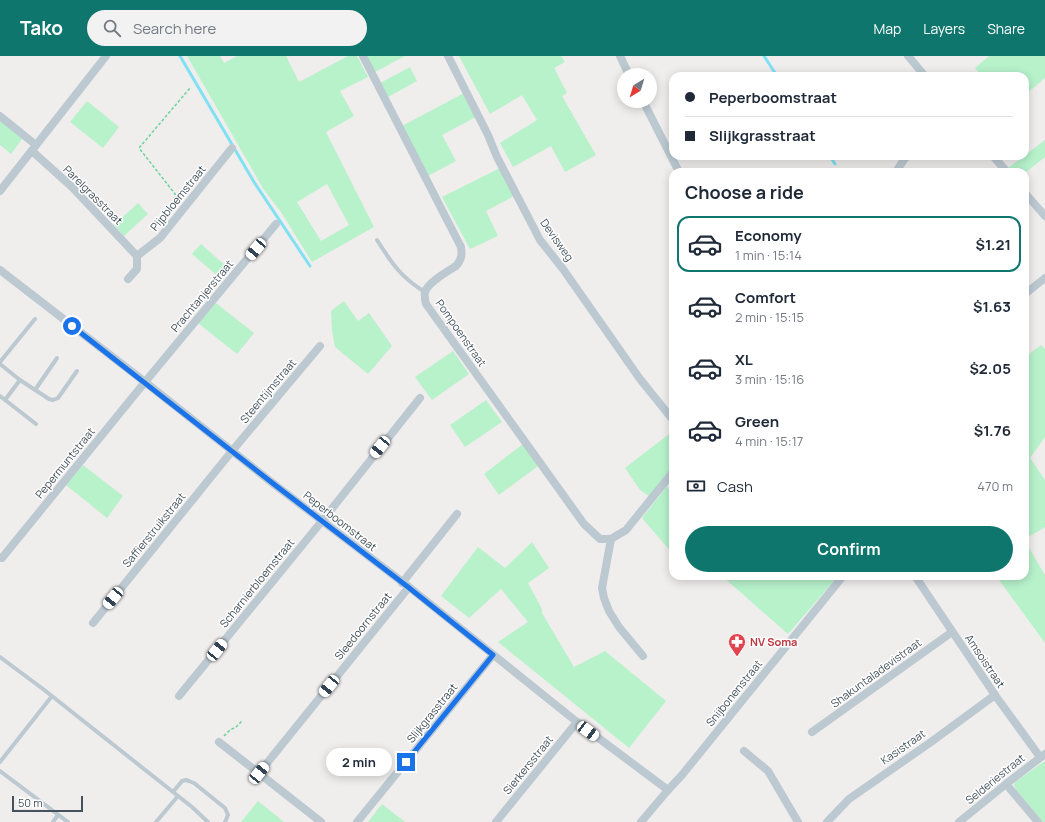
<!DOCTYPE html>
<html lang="en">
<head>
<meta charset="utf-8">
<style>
	:root { --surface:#fff; --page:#f2f2f3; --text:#1f2937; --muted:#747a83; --line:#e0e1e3; --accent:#0f766e }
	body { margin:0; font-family:Manrope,sans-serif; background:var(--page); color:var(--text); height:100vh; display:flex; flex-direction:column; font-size:15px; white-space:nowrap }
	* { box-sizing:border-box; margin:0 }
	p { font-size:13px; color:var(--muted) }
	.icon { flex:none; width:22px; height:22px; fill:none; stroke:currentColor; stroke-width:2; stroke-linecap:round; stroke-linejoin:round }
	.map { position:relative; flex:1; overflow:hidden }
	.panel { position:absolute; left:669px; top:112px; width:360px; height:412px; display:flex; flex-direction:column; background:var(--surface); border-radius:12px; box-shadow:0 2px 10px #0003 }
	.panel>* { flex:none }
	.hud { position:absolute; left:669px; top:16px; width:360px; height:88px; border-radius:12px; box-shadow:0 2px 10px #0003; display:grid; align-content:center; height:88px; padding:0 16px; background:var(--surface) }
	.needle { width:26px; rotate:218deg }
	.tools { position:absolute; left:617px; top:12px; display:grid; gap:8px }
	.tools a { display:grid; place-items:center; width:40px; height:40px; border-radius:50%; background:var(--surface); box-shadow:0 2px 10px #0003; font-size:20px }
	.scale { position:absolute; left:12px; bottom:10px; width:71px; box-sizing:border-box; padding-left:4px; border:2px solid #44525c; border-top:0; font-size:11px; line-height:14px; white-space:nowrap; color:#44525c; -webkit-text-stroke:3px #fff; paint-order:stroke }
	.end { position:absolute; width:18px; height:18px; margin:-9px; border:5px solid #1a73e8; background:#fff; box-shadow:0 0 0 2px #fff }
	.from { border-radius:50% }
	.bubble { position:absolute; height:28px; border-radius:14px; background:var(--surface); box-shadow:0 2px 10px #0003; font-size:13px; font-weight:700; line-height:28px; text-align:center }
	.car { position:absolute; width:12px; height:24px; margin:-12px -6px; border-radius:5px; box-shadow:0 0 3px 1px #0007; background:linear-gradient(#fff 24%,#345 0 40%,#fff 0 76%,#345 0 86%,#fff 0) }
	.hud b { display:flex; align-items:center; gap:14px; height:38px; font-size:15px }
	.hud b+b { border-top:1px solid var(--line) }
	.hud i { width:10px; height:10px; background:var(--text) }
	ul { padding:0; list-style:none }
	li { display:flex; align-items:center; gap:12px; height:56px; margin:0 8px 6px; padding:0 8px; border:2px solid transparent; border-radius:12px }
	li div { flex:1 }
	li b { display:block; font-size:15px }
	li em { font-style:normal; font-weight:700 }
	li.on { border-color:var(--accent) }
	li>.icon { width:36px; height:36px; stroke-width:1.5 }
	h2 { padding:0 16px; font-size:18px; line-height:48px }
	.pay { display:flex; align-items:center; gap:10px; height:44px; padding:0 16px; font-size:15px }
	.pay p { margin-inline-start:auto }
	.cta { display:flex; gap:8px; margin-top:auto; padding:8px 16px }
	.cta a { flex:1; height:46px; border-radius:24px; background:var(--accent); color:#fff; font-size:16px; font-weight:700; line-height:46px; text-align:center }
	header { display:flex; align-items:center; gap:24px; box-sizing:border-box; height:56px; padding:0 20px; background:var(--accent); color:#fff }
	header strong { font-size:19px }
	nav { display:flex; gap:22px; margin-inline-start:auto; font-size:14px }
	.search { width:280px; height:36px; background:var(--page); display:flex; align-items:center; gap:10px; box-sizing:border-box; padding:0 14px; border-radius:22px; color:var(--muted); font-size:15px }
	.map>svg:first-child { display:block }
	.green { fill:#b7f2cb; fill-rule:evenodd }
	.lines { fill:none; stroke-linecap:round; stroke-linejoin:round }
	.stream { stroke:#80e1f3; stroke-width:3 }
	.path { stroke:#6cd39c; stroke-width:1.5; stroke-dasharray:3 2; stroke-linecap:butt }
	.service { stroke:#bcc9d1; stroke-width:4 }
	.minor { stroke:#bcc9d1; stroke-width:8 }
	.route { stroke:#1a73e8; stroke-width:5 }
	.labels { text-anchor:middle; stroke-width:3; stroke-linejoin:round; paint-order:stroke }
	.street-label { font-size:11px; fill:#44525c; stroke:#fff }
	.health-label { font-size:11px; font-weight:bold; fill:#be3a42; stroke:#fff; text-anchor:start }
</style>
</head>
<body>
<header>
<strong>Tako</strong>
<div class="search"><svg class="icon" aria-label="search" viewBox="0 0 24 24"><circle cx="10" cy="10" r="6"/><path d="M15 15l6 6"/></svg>Search here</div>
<nav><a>Map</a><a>Layers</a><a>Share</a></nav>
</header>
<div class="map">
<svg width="1045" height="766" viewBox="0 0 1045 766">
	<rect width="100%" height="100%" fill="#f0eded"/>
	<g class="green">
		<path d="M187 0H220L224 7 237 0H286L299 26 348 0H357L368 21 340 35 354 60 326 76 374 171 312 206 281 156 264 134ZM327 128 349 169 321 185 297 146Z"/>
		<path d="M367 0H405L375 16Z"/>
		<path d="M459 0H561L565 6 554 12 567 37 562 40 596 99 565 116 551 90 513 111 500 87 537 64 522 39 490 58Z"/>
		<path d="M989 0H1045V22L1025 39V20H982L975 12Z"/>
		<path d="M410 11 417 25 388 41 380 27Z"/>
		<path d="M464 37 476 61 442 79 456 105 428 120 402 70Z"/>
		<path d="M87 45 119 71 103 92 70 66Z"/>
		<path d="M0 64 23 82 11 98 0 89Z"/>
		<path d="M1045 84V101L1025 117V116H1011L1008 112Z"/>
		<path d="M500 112 514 140 486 155 498 180 470 193 442 141Z"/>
		<path d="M138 147 148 158 124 180 114 169Z"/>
		<path d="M201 188 228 212 220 222 192 198Z"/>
		<path d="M344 245 358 265 369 257 392 290 368 318 335 291 332 274 331 255Z"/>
		<path d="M216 247 254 277 237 298 198 267Z"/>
		<path d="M1041 289 1045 293V381L1030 402 1045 424V471L1025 483V301Z"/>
		<path d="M453 295 469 318 432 344 415 321Z"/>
		<path d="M486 344 502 366 465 391 450 369Z"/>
		<path d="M673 375V412L650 441 640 434 625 412Z"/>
		<path d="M523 388 538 410 499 439 484 418Z"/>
		<path d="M83 409 123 440 107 462 66 429Z"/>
		<path d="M667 430 673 440V498L642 462Z"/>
		<path d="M1025 485 1045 519V587L996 520H1025Z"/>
		<path d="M532 486 549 512 528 527 542 553V557L574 611 605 595 666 645 629 692 498 586 528 566 501 533 469 562 441 540 478 491 505 512Z"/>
		<path d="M722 520H838L788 578Z"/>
		<path d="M1045 705V766H1043L1017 735 1014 729 1015 726Z"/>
		<path d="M258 745 284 766H241Z"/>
		<path d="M382 748 405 766H368Z"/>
	</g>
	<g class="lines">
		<g class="stream">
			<path d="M180 0 254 126 310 210"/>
			<path d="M764 0 777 20"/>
			<path d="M830 100 835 108"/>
		</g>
		<g class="path">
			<path d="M179 143 139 92 190 32"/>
			<path d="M224 680 230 674 236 671 242 665"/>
		</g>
		<g class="service">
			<path d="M377 184C391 206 401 222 425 236"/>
			<path d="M0 306 35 263"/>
			<path d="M0 308 20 324 5 344"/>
			<path d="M20 324 49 343 53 344 58 342 77 315"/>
			<path d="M35 334 57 302"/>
			<path d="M0 340 36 368"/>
			<path d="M0 601 43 633 192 751 208 766"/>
			<path d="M0 706 52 640"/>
			<path d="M0 715 68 766"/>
			<path d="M173 736 182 725 186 724 189 725 194 727 225 752 228 759 225 766"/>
			<path d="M53 766 58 759"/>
			<path d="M156 766 178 740"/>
		</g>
		<g class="minor">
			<path d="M363 0 461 191C462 199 462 203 456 210 448 215 428 226 425 236 424 240 425 244 426 248L584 468 600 483H611"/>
			<path d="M448 0 488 79 497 101 540 184 563 213 640 323 673 364"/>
			<path d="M620 0 629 19"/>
			<path d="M908 0 925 20"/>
			<path d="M643 45 679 116"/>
			<path d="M0 60 36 89"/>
			<path d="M32 95 72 131 137 200"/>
			<path d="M993 100 1007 116"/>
			<path d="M896 116 903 105 907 100"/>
			<path d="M0 135 106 0"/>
			<path d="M1025 137 1045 160"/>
			<path d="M0 214 145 326 275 429 409 531 577 666 668 734"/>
			<path d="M128 223 137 213V200L160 182 232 92"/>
			<path d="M1025 238 1045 222"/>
			<path d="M2 502 145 326 276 168"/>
			<path d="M915 520 995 639 1040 701"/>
			<path d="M402 527 457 458"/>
			<path d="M93 567 232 395 320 290"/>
			<path d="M643 600 619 571 609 555 604 542 602 532 611 483 626 474 673 416"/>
			<path d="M179 640 322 465 420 342"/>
			<path d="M812 676 952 576"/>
			<path d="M219 686 321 766"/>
			<path d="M744 695 768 715 798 766"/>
			<path d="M259 717 409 531"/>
			<path d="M1006 728 1038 766"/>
			<path d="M357 766 493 599"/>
			<path d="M496 766 577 666"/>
			<path d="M641 766 668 734 682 719 843 520"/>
			<path d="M827 766 849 743 931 686 995 639"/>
			<path d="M959 766 1006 728 1045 698"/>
		</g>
	</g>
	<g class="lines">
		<path class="route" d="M72 270 275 429 408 531 493 599 406 706"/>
	</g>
	<defs>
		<symbol id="pharmacy-pin" viewBox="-11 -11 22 30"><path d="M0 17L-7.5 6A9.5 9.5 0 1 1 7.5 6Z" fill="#e0444e" stroke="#fff"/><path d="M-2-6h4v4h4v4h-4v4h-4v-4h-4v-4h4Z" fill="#fff"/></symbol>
	</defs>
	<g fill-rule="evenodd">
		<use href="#pharmacy-pin" x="727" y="576" width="20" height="27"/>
	</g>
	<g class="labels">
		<g class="street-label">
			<text transform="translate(93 139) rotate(45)" y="4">Parelgrasstraat</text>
			<text transform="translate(178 142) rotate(-51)" y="4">Pijpbloemstraat</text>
			<text transform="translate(557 184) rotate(55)" y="4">Devisweg</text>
			<text transform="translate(202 240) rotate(-50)" y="4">Prachtanjerstraat</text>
			<text transform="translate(461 277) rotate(55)" y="4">Pompoenstraat</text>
			<text transform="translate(268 335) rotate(-50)" y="4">Steentijmstraat</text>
			<text transform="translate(65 407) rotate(-51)" y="4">Pepermuntstraat</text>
			<text transform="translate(340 465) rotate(38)" y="4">Peperboomstraat</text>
			<text transform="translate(154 474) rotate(-51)" y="4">Saffierstruikstraat</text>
			<text transform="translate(257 527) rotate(-51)" y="4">Scharnierbloemstraat</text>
			<text transform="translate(363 570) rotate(-51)" y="4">Sleedoornstraat</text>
			<text transform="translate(985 605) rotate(56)" y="4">Amsoistraat</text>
			<text transform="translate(876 617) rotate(-36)" y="4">Shakuntaladevistraat</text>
			<text transform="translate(734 637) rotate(-51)" y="4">Snijbonenstraat</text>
			<text transform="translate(432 657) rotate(-51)" y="4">Slijkgrasstraat</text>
			<text transform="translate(903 691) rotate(-35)" y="4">Kasistraat</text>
			<text transform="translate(528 709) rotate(-51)" y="4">Sierkersstraat</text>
			<text transform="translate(995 723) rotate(-39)" y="4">Selderiestraat</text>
		</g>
		<g class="health-label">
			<text x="750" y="590">NV Soma</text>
		</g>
	</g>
</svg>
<div class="tools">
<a><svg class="needle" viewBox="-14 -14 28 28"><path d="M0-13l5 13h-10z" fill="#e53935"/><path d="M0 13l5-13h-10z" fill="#747a83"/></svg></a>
</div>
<div class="scale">50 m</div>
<i class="end from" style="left:72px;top:270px"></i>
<i class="end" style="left:406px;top:706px"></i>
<div class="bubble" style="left:326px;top:692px;width:66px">2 min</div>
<i class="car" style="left:256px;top:193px;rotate:220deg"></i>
<i class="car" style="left:380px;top:391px;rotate:219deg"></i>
<i class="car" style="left:113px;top:542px;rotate:219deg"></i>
<i class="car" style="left:217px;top:594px;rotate:39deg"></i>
<i class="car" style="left:329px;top:630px;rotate:219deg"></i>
<i class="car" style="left:588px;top:675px;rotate:127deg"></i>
<i class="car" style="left:259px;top:717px;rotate:39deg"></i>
<div class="hud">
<b><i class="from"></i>Peperboomstraat</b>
<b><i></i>Slijkgrasstraat</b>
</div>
<section class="panel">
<h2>Choose a ride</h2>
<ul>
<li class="on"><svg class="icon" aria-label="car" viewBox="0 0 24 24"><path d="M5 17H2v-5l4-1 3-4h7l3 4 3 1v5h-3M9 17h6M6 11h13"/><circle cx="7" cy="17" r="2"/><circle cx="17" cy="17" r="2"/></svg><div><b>Economy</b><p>1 min · 15:14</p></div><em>$1.21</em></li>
<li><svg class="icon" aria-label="car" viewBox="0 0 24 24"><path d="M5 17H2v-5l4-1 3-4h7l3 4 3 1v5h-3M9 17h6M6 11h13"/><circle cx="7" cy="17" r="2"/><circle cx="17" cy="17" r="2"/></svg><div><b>Comfort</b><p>2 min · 15:15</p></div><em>$1.63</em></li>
<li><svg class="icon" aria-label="car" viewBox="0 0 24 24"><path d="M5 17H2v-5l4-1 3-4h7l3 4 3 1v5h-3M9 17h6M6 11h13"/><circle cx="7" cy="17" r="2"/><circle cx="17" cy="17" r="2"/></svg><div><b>XL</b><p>3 min · 15:16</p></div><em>$2.05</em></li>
<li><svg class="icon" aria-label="car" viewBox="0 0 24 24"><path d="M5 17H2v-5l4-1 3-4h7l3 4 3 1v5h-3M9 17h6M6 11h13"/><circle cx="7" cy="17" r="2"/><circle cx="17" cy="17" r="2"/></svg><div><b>Green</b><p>4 min · 15:17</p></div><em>$1.76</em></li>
</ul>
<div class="pay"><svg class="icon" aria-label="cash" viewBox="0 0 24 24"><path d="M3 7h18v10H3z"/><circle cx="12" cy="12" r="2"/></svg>Cash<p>470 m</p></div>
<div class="cta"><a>Confirm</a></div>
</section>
</div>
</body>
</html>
